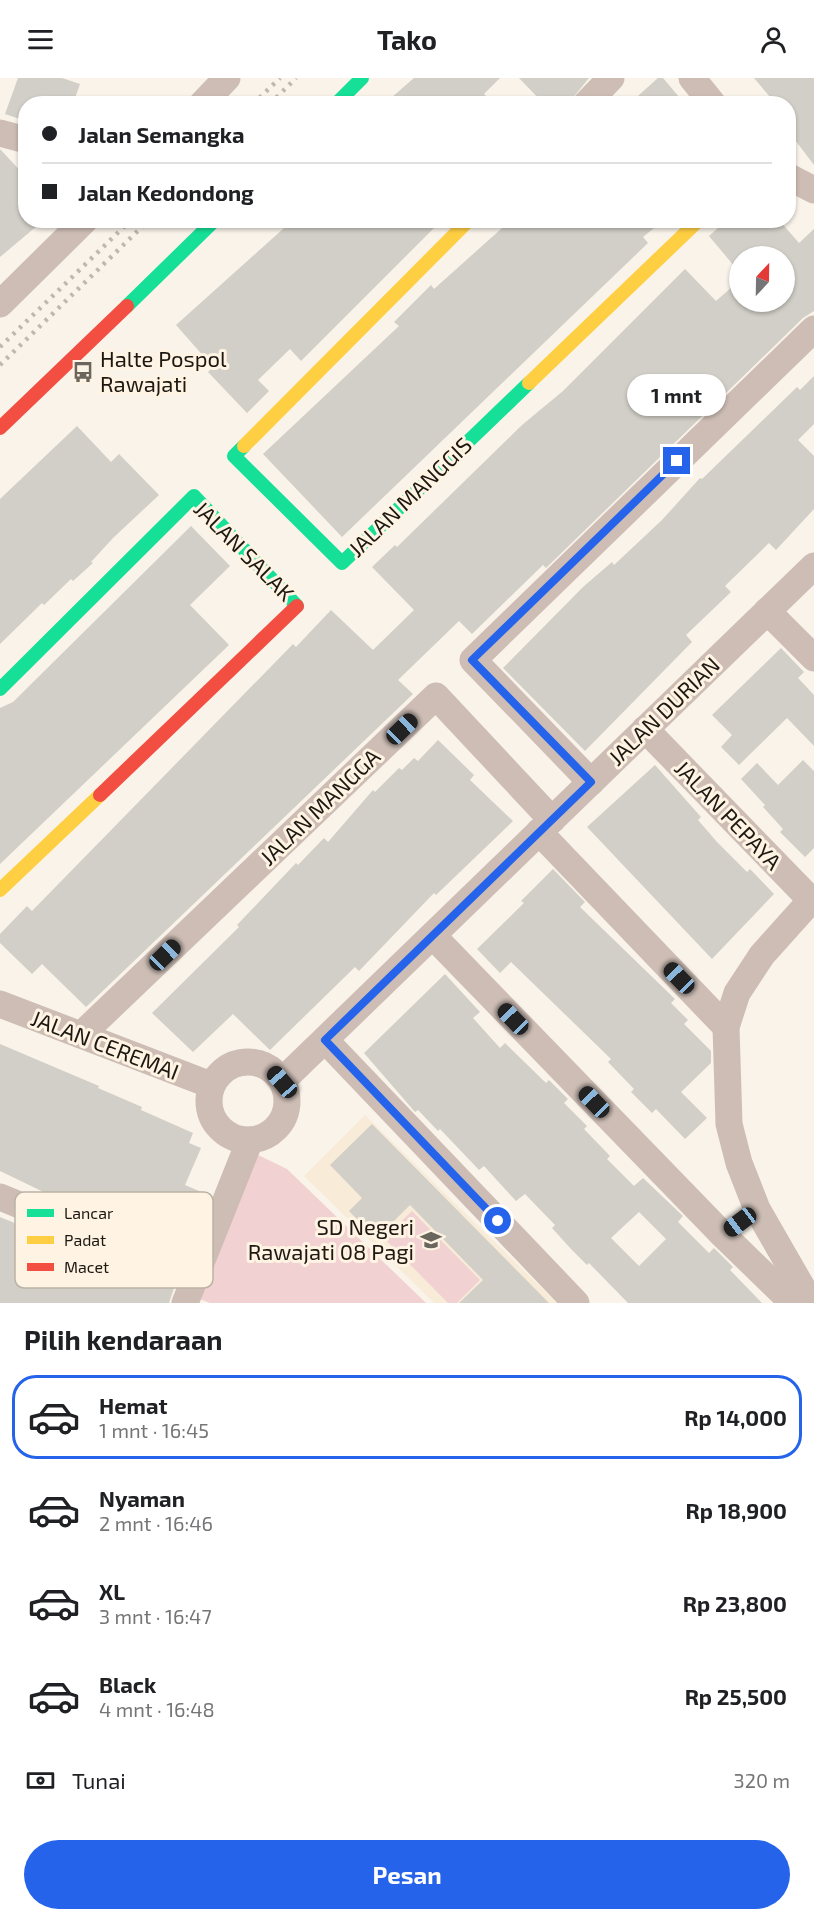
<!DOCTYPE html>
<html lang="id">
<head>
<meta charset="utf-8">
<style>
	:root { --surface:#fff; --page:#f6f6f6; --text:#202124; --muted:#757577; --line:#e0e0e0; --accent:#2563eb }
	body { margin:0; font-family:"Exo 2",sans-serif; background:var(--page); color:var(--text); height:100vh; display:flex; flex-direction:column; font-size:22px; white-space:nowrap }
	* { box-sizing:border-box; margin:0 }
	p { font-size:20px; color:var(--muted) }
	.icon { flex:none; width:33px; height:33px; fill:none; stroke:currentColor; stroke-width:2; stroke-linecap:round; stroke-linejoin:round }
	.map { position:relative; height:1225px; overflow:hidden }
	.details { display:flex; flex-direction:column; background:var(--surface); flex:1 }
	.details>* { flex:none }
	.banner { position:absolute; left:18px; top:18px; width:778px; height:132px; border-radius:24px; box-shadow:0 2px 4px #0004; display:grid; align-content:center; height:132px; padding:0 24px; background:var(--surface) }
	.needle { width:39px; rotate:22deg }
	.tools { position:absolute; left:729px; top:168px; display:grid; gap:12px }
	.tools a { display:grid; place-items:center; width:66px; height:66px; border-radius:50%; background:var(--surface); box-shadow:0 2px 4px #0004; font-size:30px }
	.end { position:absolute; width:27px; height:27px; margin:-14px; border:8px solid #2563eb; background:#fff; box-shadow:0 0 0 3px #fff }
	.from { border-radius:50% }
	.bubble { position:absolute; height:42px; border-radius:21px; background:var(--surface); box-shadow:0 2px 4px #0004; font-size:20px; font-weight:700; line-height:42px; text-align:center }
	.car { position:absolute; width:18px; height:36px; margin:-18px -9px; border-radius:8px; box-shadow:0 0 4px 2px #0007; background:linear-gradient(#222 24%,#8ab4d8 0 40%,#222 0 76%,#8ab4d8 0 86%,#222 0) }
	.banner b { display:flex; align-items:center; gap:21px; height:57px; font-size:22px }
	.banner b+b { border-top:2px solid var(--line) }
	.banner i { width:15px; height:15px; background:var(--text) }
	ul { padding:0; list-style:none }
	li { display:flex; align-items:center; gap:18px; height:84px; margin:0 12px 9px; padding:0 12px; border:3px solid transparent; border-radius:24px }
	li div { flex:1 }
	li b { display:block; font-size:22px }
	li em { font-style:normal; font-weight:700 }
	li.selected { border-color:var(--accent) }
	li>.icon { width:54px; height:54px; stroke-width:1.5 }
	h2 { padding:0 24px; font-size:27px; line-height:72px }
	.pay { display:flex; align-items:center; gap:15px; height:66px; padding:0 24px; font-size:22px }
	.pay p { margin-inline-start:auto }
	.primary-button { display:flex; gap:12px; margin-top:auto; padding:12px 24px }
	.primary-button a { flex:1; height:69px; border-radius:36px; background:var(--accent); color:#fff; font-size:24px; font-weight:700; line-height:69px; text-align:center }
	header { display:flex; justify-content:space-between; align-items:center; height:78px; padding:0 24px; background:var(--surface); font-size:27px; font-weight:700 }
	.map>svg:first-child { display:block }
	.built { fill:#f8ecd9 }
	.green { fill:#f1d1d1 }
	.building { fill:#d1cfc7; fill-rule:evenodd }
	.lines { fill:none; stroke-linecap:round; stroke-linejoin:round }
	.street { stroke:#cdbdb5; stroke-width:27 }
	.fast { stroke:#16e098; stroke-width:14 }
	.slow { stroke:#ffcf43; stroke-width:14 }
	.jam { stroke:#f24e42; stroke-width:14 }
	.rail { stroke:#c0b7af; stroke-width:4.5; stroke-dasharray:3 6; stroke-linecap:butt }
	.route { stroke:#2563eb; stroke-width:8 }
	.labels { text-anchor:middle; stroke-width:6; stroke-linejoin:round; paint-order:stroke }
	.poi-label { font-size:22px; fill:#1d1811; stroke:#fff4e4; text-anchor:start }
	.street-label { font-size:22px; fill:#1d1811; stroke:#fff4e4 }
	.key { fill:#fff4e4; stroke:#bbb2a5; stroke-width:1.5 }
	.key-label { font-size:16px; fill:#1d1811 }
</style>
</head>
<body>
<header><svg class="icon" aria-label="menu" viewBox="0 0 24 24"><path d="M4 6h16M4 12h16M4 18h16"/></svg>Tako<svg class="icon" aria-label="person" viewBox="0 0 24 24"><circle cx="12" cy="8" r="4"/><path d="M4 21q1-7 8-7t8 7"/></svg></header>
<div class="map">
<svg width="814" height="1225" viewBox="0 0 814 1225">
	<rect width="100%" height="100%" fill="#f9f3ea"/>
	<path class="built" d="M365 1037 557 1225H434L304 1098Z"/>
	<g class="green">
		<path d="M254 1075 287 1091 426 1225H210L197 1220Z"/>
		<path d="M412 1133 480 1202 457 1225H448L384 1160Z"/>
	</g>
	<g class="building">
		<path d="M18 0H62L80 6 73 26H26V43L5 36Z"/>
		<path d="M414 0H500L484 16 494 26H384Z"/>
		<path d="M519 0H589L568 26H544Z"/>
		<path d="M658 0H663L685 26H629Z"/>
		<path d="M754 0H814V87L789 54V26H776Z"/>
		<path d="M0 71 26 99V142H44L0 179Z"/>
		<path d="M293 142H442L301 283 290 271 258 302 269 313 247 335 208 294 213 289 176 247Z"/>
		<path d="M511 142H664L643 159 648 165 342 459 263 376 399 248 394 244 431 207 434 211Z"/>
		<path d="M727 142H779L799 165 814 151V233L803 240 546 490 543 487 472 556 459 543 398 602 413 616 86 929 42 886 32 896 0 865V856L27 828 32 833 293 566 296 569 331 532 373 572 414 532 372 489 395 467 397 469 522 347 563 313 685 191 716 223 740 202V224H784V178H740V195L709 158Z"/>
		<path d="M814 298V346L798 362 814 378V431L776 472 769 465 725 508 731 514 686 557 692 564 585 673 503 590 583 509 612 484 614 487 662 442 700 400 702 401 797 309 800 312Z"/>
		<path d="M77 348 111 384 119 376 159 417 113 460 91 484 93 485 73 503 71 501 44 527 42 525 0 566V421Z"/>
		<path d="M191 448 230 488 190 527 229 567 0 786V630L13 624Z"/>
		<path d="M781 570 804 594 798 600 814 617V668L787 640 739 687 721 669 732 657 712 637Z"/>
		<path d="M438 662 474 697 470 702 513 743 436 817 434 815 359 893 355 889 270 972 233 936 193 974 152 935 239 849 237 847 296 785 298 787 324 760 328 764 373 712 375 714 399 690 402 692 414 680 418 683Z"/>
		<path d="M803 682 814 693V770L805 779 780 754 783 751 763 729 765 727 741 701 757 685 778 707Z"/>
		<path d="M655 687 701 739 698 742 717 764 747 794 750 791 774 816 712 881 587 749Z"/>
		<path d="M553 791 585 824 580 829 675 921 671 925 688 942 684 946 711 973V985L681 1014 707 1040 685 1061 656 1031 652 1035 631 1014 634 1011 608 984 611 981 511 884 500 895 477 871 524 825 521 823Z"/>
		<path d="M445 896 480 934 473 940 500 970 505 965 546 1005 549 1002 568 1021 564 1025 587 1048 584 1051 610 1078 607 1081 634 1108 643 1100 683 1138 678 1144 709 1175 714 1170 733 1189 730 1192 762 1225H628L589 1185 587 1187 571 1171 552 1150 555 1147 525 1116 516 1123 484 1088 479 1092 440 1051 438 1053 418 1032 415 1034 364 975ZM639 1134 666 1161 639 1188 611 1160Z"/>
		<path d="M0 966 99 1008 98 1010 142 1029 141 1032 193 1055 189 1065 201 1070 185 1107 206 1116 185 1165 115 1136 113 1140 57 1117 56 1120 0 1093Z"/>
		<path d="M372 1046 549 1225H459L483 1202 410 1127 376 1161 349 1133 362 1120 330 1087Z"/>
		<path d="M0 1139 174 1210 169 1225H0Z"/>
	</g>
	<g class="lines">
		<g class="street">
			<path d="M692 0 713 26"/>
			<path d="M202 26 227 0"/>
			<path d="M586 26 611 0"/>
			<path d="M0 55 26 62"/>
			<path d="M789 99 814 112"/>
			<path d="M0 226 85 142"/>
			<path d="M767 533 814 580"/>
			<path d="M645 651 811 822"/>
			<path d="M591 704 473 582 814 251"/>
			<path d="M539 754 726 949"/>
			<path d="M433 858 723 1157 793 1225"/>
			<path d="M0 926 211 1007"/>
			<path d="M81 957 436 618 552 742"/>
			<path d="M325 962 576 1225"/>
			<circle cx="248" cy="1023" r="39"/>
			<path d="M282 1003 814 488"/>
			<path d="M0 1119 195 1199"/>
			<path d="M185 1225 250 1062"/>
			<path d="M811 1225 757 1131 739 1085 729 1046 726 949 737 915 762 877 814 819"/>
		</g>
		<g class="fast">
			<path d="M336 26 362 0"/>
			<path d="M127 228 215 142"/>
			<path d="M244 368 234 378 342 485 529 305"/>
			<path d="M0 611 194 418 297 528"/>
		</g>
		<g class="slow">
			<path d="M529 305 699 142"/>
			<path d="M244 368 469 142"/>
			<path d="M0 812 100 717"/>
		</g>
		<g class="jam">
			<path d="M0 350 127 228"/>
			<path d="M100 717 297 528"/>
		</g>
		<g class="rail">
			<path d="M253 26 280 0"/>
			<path d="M270 26 296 0"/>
			<path d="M0 269 131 142"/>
			<path d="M0 287 149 142"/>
		</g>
	</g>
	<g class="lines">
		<path class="route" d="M498 1143 325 962 591 704 472 582 677 383"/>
	</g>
	<defs>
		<symbol id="bus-bare" viewBox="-9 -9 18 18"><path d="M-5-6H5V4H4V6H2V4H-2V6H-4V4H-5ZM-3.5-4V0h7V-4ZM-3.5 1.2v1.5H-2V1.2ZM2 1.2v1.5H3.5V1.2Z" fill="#6a655d" stroke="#fff4e4" stroke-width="2.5" paint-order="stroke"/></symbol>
		<symbol id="school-bare" viewBox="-9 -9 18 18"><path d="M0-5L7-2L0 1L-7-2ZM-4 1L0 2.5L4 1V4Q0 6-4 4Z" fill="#6a655d" stroke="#fff4e4" stroke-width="2.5" paint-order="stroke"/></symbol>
	</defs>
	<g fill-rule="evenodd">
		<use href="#bus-bare" x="68" y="279" width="30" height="30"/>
		<use href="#school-bare" x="416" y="1147" width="30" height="30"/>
	</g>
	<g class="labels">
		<g class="poi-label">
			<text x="100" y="289">Halte Pospol<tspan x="100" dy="25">Rawajati</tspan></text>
			<text x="414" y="1157" text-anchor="end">SD Negeri<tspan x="414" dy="25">Rawajati 08 Pagi</tspan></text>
		</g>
		<g class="street-label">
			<text transform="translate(410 419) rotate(-44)" y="8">JALAN MANGGIS</text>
			<text transform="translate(244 473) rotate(45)" y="8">JALAN SALAK</text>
			<text transform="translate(664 633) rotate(-44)" y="8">JALAN DURIAN</text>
			<text transform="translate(320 729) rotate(-44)" y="8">JALAN MANGGA</text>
			<text transform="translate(728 737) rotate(46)" y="8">JALAN PEPAYA</text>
			<text transform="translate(105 967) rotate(21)" y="8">JALAN CEREMAI</text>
		</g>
	</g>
	<rect x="15" y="1114" width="198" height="96" rx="9" class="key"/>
	<rect x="27" y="1131" width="27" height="8" fill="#16e098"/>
	<rect x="27" y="1158" width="27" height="8" fill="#ffcf43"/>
	<rect x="27" y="1185" width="27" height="8" fill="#f24e42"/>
	<g class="key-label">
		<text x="64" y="1141">Lancar</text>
		<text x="64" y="1168">Padat</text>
		<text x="64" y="1195">Macet</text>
	</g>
</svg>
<div class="tools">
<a><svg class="needle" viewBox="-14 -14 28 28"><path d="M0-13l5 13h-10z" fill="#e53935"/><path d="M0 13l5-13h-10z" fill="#757577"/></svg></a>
</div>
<i class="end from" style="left:498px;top:1143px"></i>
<i class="end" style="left:677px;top:383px"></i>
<div class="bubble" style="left:627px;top:296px;width:99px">1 mnt</div>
<i class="car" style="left:402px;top:651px;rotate:46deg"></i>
<i class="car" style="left:165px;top:877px;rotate:46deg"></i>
<i class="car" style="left:679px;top:900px;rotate:316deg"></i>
<i class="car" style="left:513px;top:941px;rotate:316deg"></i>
<i class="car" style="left:282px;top:1004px;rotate:319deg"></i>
<i class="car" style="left:594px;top:1024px;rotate:316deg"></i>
<i class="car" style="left:740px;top:1144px;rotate:233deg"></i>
<div class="banner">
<b><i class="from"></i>Jalan Semangka</b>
<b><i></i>Jalan Kedondong</b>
</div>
</div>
<section class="details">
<h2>Pilih kendaraan</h2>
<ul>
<li class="selected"><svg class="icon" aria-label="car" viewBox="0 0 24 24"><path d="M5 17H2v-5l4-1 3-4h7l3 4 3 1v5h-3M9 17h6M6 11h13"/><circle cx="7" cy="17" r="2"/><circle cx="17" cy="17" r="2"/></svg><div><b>Hemat</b><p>1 mnt · 16:45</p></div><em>Rp 14,000</em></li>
<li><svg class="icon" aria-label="car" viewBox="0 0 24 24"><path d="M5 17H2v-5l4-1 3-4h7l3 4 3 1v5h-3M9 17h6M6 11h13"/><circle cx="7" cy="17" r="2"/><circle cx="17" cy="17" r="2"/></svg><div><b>Nyaman</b><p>2 mnt · 16:46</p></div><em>Rp 18,900</em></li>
<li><svg class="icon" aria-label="car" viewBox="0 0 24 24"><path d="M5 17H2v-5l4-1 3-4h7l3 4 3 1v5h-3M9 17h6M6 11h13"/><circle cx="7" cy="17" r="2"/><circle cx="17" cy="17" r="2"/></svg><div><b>XL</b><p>3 mnt · 16:47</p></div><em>Rp 23,800</em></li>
<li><svg class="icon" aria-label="car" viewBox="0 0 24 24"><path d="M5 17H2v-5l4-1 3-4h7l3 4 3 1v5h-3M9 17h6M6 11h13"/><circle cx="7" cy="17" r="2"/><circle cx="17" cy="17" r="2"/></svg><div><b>Black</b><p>4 mnt · 16:48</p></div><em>Rp 25,500</em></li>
</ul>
<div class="pay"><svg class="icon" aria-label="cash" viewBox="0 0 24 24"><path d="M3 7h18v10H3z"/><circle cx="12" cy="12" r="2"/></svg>Tunai<p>320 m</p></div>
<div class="primary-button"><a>Pesan</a></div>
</section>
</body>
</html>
